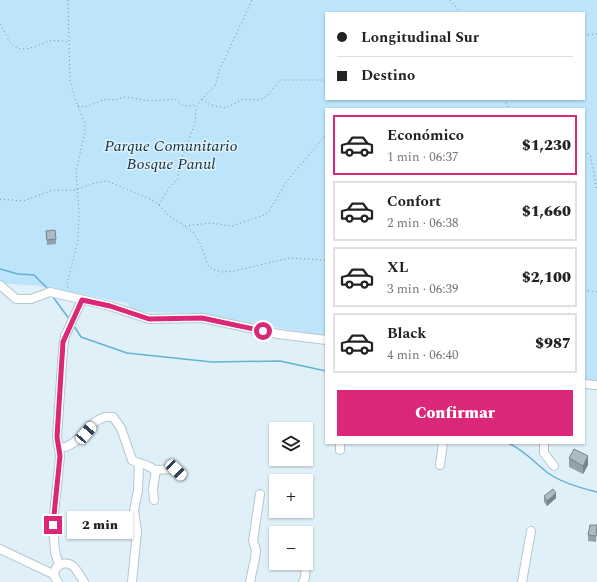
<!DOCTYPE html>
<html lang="es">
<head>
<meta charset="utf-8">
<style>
	:root { --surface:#fff; --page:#f2f2f2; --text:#222; --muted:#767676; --line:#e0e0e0; --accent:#db2777 }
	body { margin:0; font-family:Spectral,serif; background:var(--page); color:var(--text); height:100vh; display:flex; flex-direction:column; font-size:15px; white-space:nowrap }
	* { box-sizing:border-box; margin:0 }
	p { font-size:13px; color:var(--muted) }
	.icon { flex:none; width:22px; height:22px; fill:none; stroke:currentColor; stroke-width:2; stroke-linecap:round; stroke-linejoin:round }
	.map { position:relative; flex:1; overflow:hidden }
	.side { position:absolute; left:325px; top:108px; width:260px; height:336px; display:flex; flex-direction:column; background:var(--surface); border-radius:0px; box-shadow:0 1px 3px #0004 }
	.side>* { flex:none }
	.top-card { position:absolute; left:325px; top:12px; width:260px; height:88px; border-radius:0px; box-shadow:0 1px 3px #0004; display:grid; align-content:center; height:88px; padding:0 12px; background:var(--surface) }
	.controls { position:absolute; left:269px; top:422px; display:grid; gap:8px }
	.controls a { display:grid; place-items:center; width:44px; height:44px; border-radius:0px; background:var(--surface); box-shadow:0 1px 3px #0004; font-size:20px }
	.end { position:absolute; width:18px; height:18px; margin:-9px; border:5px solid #db2777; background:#fff; box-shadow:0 0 0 2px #fff }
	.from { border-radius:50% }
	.bubble { position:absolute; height:28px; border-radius:0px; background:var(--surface); box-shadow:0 1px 3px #0004; font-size:13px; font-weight:800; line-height:28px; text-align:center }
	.car { position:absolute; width:12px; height:24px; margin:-12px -6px; border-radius:5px; box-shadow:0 0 3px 1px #0007; background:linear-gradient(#fff 24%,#345 0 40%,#fff 0 76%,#345 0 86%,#fff 0) }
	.top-card b { display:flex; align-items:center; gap:14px; height:38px; font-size:15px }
	.top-card b+b { border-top:1px solid var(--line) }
	.top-card i { width:10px; height:10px; background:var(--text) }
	ul { padding:7px 0 0; list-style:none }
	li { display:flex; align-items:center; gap:12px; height:60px; margin:0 8px 6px; padding:0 4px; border:2px solid var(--line); border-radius:0px }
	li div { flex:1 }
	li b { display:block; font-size:15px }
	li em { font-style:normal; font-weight:800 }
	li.on { border-color:var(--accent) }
	li>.icon { width:36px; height:36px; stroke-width:1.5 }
	.primary-button { display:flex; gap:8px; margin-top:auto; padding:8px 12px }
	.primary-button a { flex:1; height:46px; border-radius:0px; background:var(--accent); color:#fff; font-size:16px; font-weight:800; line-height:46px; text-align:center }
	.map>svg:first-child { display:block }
	.green { fill:#bce5fb; fill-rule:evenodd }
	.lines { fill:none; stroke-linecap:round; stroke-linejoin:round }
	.stream { stroke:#65b0d4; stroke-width:1.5 }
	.minor-casing { stroke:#b6c6ce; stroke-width:10 }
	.path { stroke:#7e898f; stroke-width:1; stroke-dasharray:1 3; stroke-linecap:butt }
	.minor { stroke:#fff; stroke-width:8 }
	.wall { fill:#94a1a8 }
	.shaded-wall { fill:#788388 }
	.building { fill:#acbbc3; stroke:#788388 }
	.route { stroke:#db2777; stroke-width:5 }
	.labels { text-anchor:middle; stroke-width:3; stroke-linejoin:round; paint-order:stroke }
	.park-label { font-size:16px; font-style:italic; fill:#123544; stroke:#e0f0f8 }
</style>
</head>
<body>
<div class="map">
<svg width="597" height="582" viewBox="0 0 597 582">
	<rect width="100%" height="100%" fill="#e0f0f8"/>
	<path class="green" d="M0 0H597V381L584 379V109H326V336L187 313 142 312 130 307 127 303 40 286 0 283ZM326 13H584V99H326Z"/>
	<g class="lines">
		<g class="stream">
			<path d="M0 269 18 274 34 275 48 289"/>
			<path d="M53 297 70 320"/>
			<path d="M74 326 81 337 127 353 212 362 280 361 326 371"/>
			<path d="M508 443C524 450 535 463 548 473 562 483 580 488 597 492"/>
		</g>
		<defs>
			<g id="minor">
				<path d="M0 285 16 299H31L50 292 110 306 149 319 202 318 278 334 326 340"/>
				<path d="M584 384 597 385"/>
				<path d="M340 443V450"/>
				<path d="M544 443V453L554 466"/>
				<path d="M60 448C83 446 90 413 113 417L121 428 132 460C140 465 147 463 154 470L176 469 182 476"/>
				<path d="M440 465 443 443"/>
				<path d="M154 500 153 489 156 470"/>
				<path d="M306 547V560"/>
				<path d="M0 549 53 574"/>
				<path d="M59 565 55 552 53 525 60 456 57 437 63 349 65 336 82 300"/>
				<path d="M58 582C48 571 61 558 73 566 77 570 81 577 84 582"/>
				<path d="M132 582 137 531 134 510 138 491 139 463"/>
				<path d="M250 582 255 558 256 550 253 541 260 494"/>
				<path d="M303 582 305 578 306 563"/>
				<path d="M522 582 531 531"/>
			</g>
		</defs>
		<use href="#minor" class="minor-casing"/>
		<g class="path">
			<path d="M68 0 70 80 75 99 85 123V132L76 171 79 211 78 241 67 283 68 288"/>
			<path d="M450 0 461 13"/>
			<path d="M0 24C4 30 7 38 11 43 22 56 38 44 50 41 56 40 63 41 69 42"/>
			<path d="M584 35 597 34"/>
			<path d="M202 99 210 105 226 108 243 99 259 100 266 97 280 80H323L326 83"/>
			<path d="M504 99 509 109"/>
			<path d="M78 106 85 107 106 99 115 100 124 97 152 101 174 99 184 106 197 105"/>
			<path d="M584 152 590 154 597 189"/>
			<path d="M0 199 23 201 53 190H76L95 183 107 181 150 199 157 203 169 216 192 231 200 243 208 265 212 269 222 272 235 271 289 258 326 260"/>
			<path d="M159 205 169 188 178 179 179 166 195 123 196 108 200 101 215 86 220 69 252 0"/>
			<path d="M185 226 211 223 232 226 264 215 270 210 286 182 326 135"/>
			<path d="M584 290 597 292"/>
		</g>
		<use href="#minor" class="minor"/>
	</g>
	<g class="wall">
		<path d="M46 231 56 239V244L47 245Z"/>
		<path d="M569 458 588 465 583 474 569 467Z"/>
		<path d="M544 496 556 498 547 506 544 502Z"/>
		<path d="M597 525 596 542 588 541V535Z"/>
	</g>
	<g class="shaded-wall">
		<path d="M588 456V465L583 474V466Z"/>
		<path d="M556 493V498L547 506V501Z"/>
	</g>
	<g class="building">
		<path d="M55 230 56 239 47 240 46 231Z"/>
		<path d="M574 449 588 456 583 466 569 458Z"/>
		<path d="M553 489 556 493 547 501 544 496Z"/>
		<path d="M590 525H597L596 536 588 535Z"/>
	</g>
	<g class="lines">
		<path class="route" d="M53 525 60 456 57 437 63 342 82 300 110 306 149 319 202 318 263 331"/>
	</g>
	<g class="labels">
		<g class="park-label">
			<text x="171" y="151">Parque Comunitario<tspan x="171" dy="18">Bosque Panul</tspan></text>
		</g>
	</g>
</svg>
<div class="controls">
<a><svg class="icon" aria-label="layers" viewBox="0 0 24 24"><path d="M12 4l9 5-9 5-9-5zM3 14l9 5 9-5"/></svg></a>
<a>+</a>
<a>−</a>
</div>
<i class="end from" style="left:263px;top:331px"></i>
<i class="end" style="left:53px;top:525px"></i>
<div class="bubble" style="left:67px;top:511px;width:66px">2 min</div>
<i class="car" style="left:86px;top:433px;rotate:41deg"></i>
<i class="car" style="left:176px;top:470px;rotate:134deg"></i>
<div class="top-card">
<b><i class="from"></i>Longitudinal Sur</b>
<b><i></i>Destino</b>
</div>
<section class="side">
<ul>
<li class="on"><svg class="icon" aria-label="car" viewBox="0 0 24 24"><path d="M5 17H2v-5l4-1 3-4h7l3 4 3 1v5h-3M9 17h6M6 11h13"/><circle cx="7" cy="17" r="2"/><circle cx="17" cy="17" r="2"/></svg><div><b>Económico</b><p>1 min · 06:37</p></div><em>$1,230</em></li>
<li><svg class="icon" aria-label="car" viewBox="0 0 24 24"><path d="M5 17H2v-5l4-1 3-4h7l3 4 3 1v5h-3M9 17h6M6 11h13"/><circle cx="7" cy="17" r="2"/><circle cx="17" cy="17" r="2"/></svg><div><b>Confort</b><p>2 min · 06:38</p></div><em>$1,660</em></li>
<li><svg class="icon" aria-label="car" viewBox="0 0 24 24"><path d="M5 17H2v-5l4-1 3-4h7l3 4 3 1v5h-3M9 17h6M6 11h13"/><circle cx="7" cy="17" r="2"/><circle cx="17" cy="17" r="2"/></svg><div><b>XL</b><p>3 min · 06:39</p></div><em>$2,100</em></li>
<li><svg class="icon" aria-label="car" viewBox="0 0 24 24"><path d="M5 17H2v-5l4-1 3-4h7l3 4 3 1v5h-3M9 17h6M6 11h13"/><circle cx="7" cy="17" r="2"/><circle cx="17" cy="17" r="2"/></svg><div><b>Black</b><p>4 min · 06:40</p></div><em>$987</em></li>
</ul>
<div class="primary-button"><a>Confirmar</a></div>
</section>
</div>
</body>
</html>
